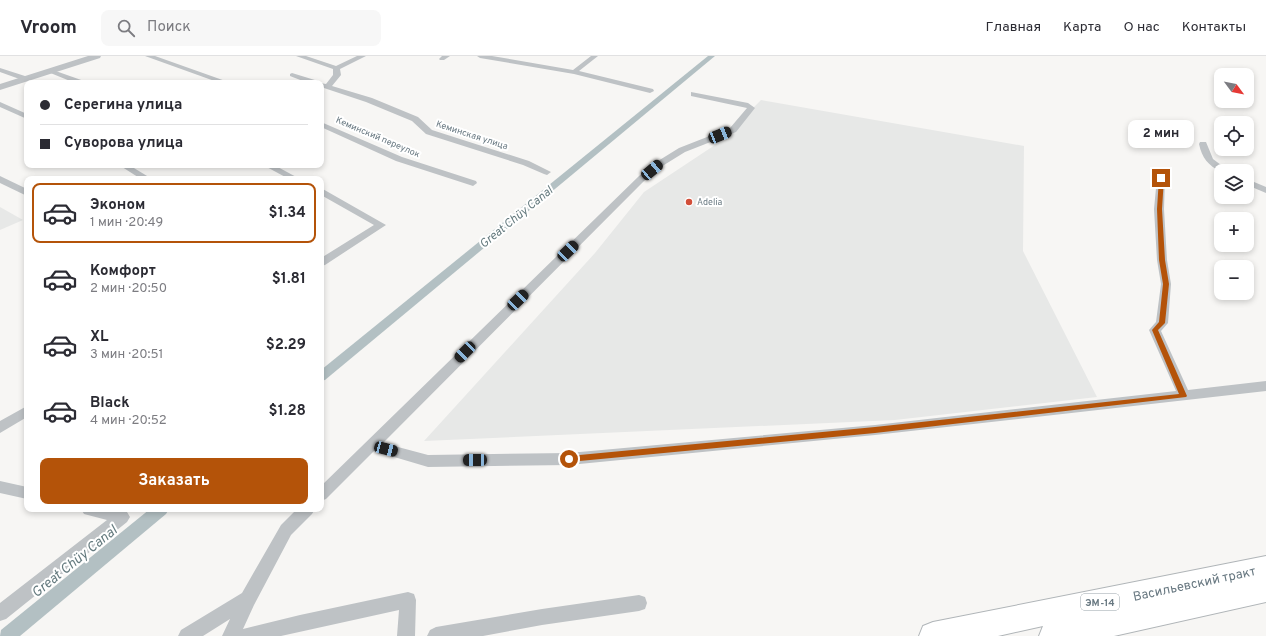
<!DOCTYPE html>
<html lang="ru">
<head>
<meta charset="utf-8">
<style>
	:root { --surface:#fff; --page:#f7f7f7; --text:#2b2b33; --muted:#7c7c81; --line:#e1e1e2; --accent:#b45309 }
	body { margin:0; font-family:Overpass,sans-serif; background:var(--page); color:var(--text); height:100vh; display:flex; flex-direction:column; font-size:15px; white-space:nowrap }
	* { box-sizing:border-box; margin:0 }
	p { font-size:13px; color:var(--muted) }
	.icon { flex:none; width:22px; height:22px; fill:none; stroke:currentColor; stroke-width:2; stroke-linecap:round; stroke-linejoin:round }
	.map { position:relative; flex:1; overflow:hidden }
	.details { position:absolute; left:24px; top:120px; width:300px; height:336px; display:flex; flex-direction:column; background:var(--surface); border-radius:8px; box-shadow:0 2px 6px #0003 }
	.details>* { flex:none }
	.hud { position:absolute; left:24px; top:24px; width:300px; height:88px; border-radius:8px; box-shadow:0 2px 6px #0003; display:grid; align-content:center; height:88px; padding:0 16px; background:var(--surface) }
	.needle { width:26px; rotate:122deg }
	.controls { position:absolute; left:1214px; top:12px; display:grid; gap:8px }
	.controls a { display:grid; place-items:center; width:40px; height:40px; border-radius:8px; background:var(--surface); box-shadow:0 2px 6px #0003; font-size:20px }
	.end { position:absolute; width:18px; height:18px; margin:-9px; border:5px solid #b45309; background:#fff; box-shadow:0 0 0 2px #fff }
	.from { border-radius:50% }
	.bubble { position:absolute; height:28px; border-radius:8px; background:var(--surface); box-shadow:0 2px 6px #0003; font-size:13px; font-weight:700; line-height:28px; text-align:center }
	.car { position:absolute; width:12px; height:24px; margin:-12px -6px; border-radius:5px; box-shadow:0 0 3px 1px #0007; background:linear-gradient(#222 24%,#8ab4d8 0 40%,#222 0 76%,#8ab4d8 0 86%,#222 0) }
	.hud b { display:flex; align-items:center; gap:14px; height:38px; font-size:15px }
	.hud b+b { border-top:1px solid var(--line) }
	.hud i { width:10px; height:10px; background:var(--text) }
	ul { padding:7px 0 0; list-style:none }
	li { display:flex; align-items:center; gap:12px; height:60px; margin:0 8px 6px; padding:0 8px; border:2px solid transparent; border-radius:8px }
	li div { flex:1 }
	li b { display:block; font-size:15px }
	li em { font-style:normal; font-weight:700 }
	li.selected { border-color:var(--accent) }
	li>.icon { width:36px; height:36px; stroke-width:1.5 }
	.cta { display:flex; gap:8px; margin-top:auto; padding:8px 16px }
	.cta a { flex:1; height:46px; border-radius:8px; background:var(--accent); color:#fff; font-size:16px; font-weight:700; line-height:46px; text-align:center }
	header { display:flex; align-items:center; gap:24px; box-sizing:border-box; height:56px; padding:0 20px; background:var(--surface); border-bottom:1px solid var(--line) }
	header strong { font-size:19px }
	nav { display:flex; gap:22px; margin-inline-start:auto; font-size:14px }
	.search { width:280px; height:36px; background:var(--page); display:flex; align-items:center; gap:10px; box-sizing:border-box; padding:0 14px; border-radius:8px; color:var(--muted); font-size:15px }
	.map>svg:first-child { display:block }
	.built { fill:#e7e8e7 }
	.lines { fill:none; stroke-linecap:round; stroke-linejoin:round }
	.canal { fill:#b3c0c3; fill-rule:evenodd }
	.primary-casing { stroke:#b0b5b8; stroke-width:2 }
	.minor { fill:#bec2c5; fill-rule:evenodd }
	.tertiary { fill:#bec2c5; fill-rule:evenodd }
	.primary { fill:#fff; fill-rule:evenodd }
	.route { fill:#b45309 }
	.poi-dot { fill:#d24e39; stroke:#fff; stroke-width:1.5 }
	.labels { text-anchor:middle; stroke-width:4; stroke-linejoin:round; paint-order:stroke }
	.far-street-label { font-size:9px; fill:#697982; stroke:#fff }
	.far-poi-label { font-size:9px; fill:#697982; stroke:#fff; text-anchor:start }
	.shield { fill:#fff; stroke:#96a1a8; stroke-width:1 }
	.shield-label { font-size:10px; font-weight:bold; fill:#697982 }
	.water-label { font-size:12px; font-style:italic; fill:#647a7e; stroke:#fff }
	.near-street-label { font-size:13px; fill:#697982; stroke:#fff }
	.near-water-label { font-size:14px; font-style:italic; fill:#647a7e; stroke:#fff }
</style>
</head>
<body>
<header>
<strong>Vroom</strong>
<div class="search"><svg class="icon" aria-label="search" viewBox="0 0 24 24"><circle cx="10" cy="10" r="6"/><path d="M15 15l6 6"/></svg>Поиск</div>
<nav><a>Главная</a><a>Карта</a><a>О нас</a><a>Контакты</a></nav>
</header>
<div class="map">
<svg width="1266" height="580" viewBox="0 0 1266 580">
	<rect width="100%" height="100%" fill="#f7f6f4"/>
	<g class="built">
		<path d="M761 44 1024 90 1023 195 1097 341 895 364 424 385 595 197 644 136 727 81 738 71 752 53Z"/>
		<path d="M0 151 23 164 0 174Z"/>
	</g>
	<g class="lines">
		<g class="canal">
			<path d="M708 0H715L325 324 321 325V314Z"/>
			<path d="M150 453H169L166 458 20 580H0L1 574Z"/>
		</g>
		<defs>
			<path id="primary" d="M1266 500V546L1114 580H1039L1043 570 998 580H919L923 570 933 566Z"/>
		</defs>
		<use href="#primary" class="primary-casing"/>
		<g class="minor">
			<path d="M145 0H155L231 27H220Z"/>
			<path d="M296 0H306L336 10 357 0H366L340 13 341 19 332 30 372 42 418 61 432 74 529 105 551 116 547 119 544 118 523 109 426 78 412 65 366 46 321 31 320 27 326 28 333 19V13Z"/>
			<path d="M442 0H450L444 4H440L439 3Z"/>
			<path d="M477 0H492L573 14 591 0H598L579 15 653 33 654 35 650 37 574 18 480 2Z"/>
			<path d="M0 12 28 21 29 23 25 25 0 16Z"/>
			<path d="M50 13 84 25 85 27H75L48 16V14Z"/>
			<path d="M292 17 318 25 319 27H308L290 20V18Z"/>
			<path d="M691 36 748 47 755 52 736 76 685 96 664 109 645 124 383 387 428 399 569 397 875 369 1176 335 1149 274 1156 266 1161 228 1157 204 1154 153 1157 122 1161 119 1165 122 1164 153 1167 204 1171 228 1168 267 1161 275 1188 334 1266 325V335L875 379 569 409 428 411 374 395 326 443 321 445V430L639 120 658 105 679 92 730 72 747 52 691 40Z"/>
			<path d="M0 46 27 58V63L0 51Z"/>
			<path d="M321 66 402 101 476 125 477 127 473 130 470 129 396 105 321 71Z"/>
			<path d="M1200 86H1206L1213 103 1229 115H1221V116C1208 109 1202 102 1199 88Z"/>
			<path d="M119 109H129L152 123H141Z"/>
			<path d="M263 109H274L300 123H289Z"/>
			<path d="M0 120 27 133V140L0 127Z"/>
			<path d="M1247 123 1266 131V137L1247 129Z"/>
			<path d="M321 132 386 169 325 209 321 210V202L374 169 321 139Z"/>
			<path d="M27 350V361L0 377V365Z"/>
			<path d="M0 425 27 431V443L0 437Z"/>
			<path d="M81 453H116L127 456 130 461 127 466 6 563 0 565V547L107 464 84 458Z"/>
			<path d="M297 453H315L312 458 291 479 254 549 243 573 300 559 408 536 414 538 416 544 415 580H397L399 554 281 580H222L230 563 203 580H178L181 574 242 537 281 469Z"/>
			<path d="M639 539 645 541 647 547 645 553 639 555 542 569 483 580H427L430 574 436 571 542 553Z"/>
		</g>
		<path class="tertiary" d="M88 0H101L100 2 0 34V28Z"/>
		<use href="#primary" class="primary"/>
	</g>
	<path class="route" d="M1161 120 1164 122 1162 153 1165 204 1169 228 1165 267 1158 274 1187 340 1186 341 875 377 569 406 565 403 569 400 875 371 1179 338 1152 274 1159 266 1163 228 1159 204 1157 153 1159 122Z"/>
	<circle class="poi-dot" cx="689" cy="146" r="4"/>
	<g class="labels">
		<g class="far-street-label">
			<text transform="translate(472 79) rotate(18)" y="3">Кеминская улица</text>
			<text transform="translate(378 81) rotate(23)" y="3">Кеминский переулок</text>
		</g>
		<g class="far-poi-label">
			<text x="697" y="149">Adelia</text>
		</g>
		<rect class="shield" x="1081" y="538" width="38" height="16" rx="3"/>
		<g class="shield-label">
			<text x="1100" y="550">ЭМ-14</text>
		</g>
		<g class="water-label">
			<text transform="translate(516 161) rotate(-39)" y="4">Great Chüy Canal</text>
		</g>
		<g class="near-street-label">
			<text transform="translate(1194 527) rotate(-12)" y="5">Васильевский тракт</text>
		</g>
		<g class="near-water-label">
			<text transform="translate(74 505) rotate(-39)" y="5">Great Chüy Canal</text>
		</g>
	</g>
</svg>
<div class="controls">
<a><svg class="needle" viewBox="-14 -14 28 28"><path d="M0-13l5 13h-10z" fill="#e53935"/><path d="M0 13l5-13h-10z" fill="#7c7c81"/></svg></a>
<a><svg class="icon" aria-label="locate" viewBox="0 0 24 24"><circle cx="12" cy="12" r="6"/><path d="M12 2v4M12 18v4M2 12h4M18 12h4"/></svg></a>
<a><svg class="icon" aria-label="layers" viewBox="0 0 24 24"><path d="M12 4l9 5-9 5-9-5zM3 14l9 5 9-5"/></svg></a>
<a>+</a>
<a>−</a>
</div>
<i class="end from" style="left:569px;top:403px"></i>
<i class="end" style="left:1161px;top:122px"></i>
<div class="bubble" style="left:1128px;top:64px;width:66px">2 мин</div>
<i class="car" style="left:720px;top:79px;rotate:68deg"></i>
<i class="car" style="left:652px;top:114px;rotate:50deg"></i>
<i class="car" style="left:568px;top:195px;rotate:46deg"></i>
<i class="car" style="left:518px;top:244px;rotate:46deg"></i>
<i class="car" style="left:465px;top:296px;rotate:225deg"></i>
<i class="car" style="left:386px;top:393px;rotate:105deg"></i>
<i class="car" style="left:475px;top:404px;rotate:269deg"></i>
<div class="hud">
<b><i class="from"></i>Серегина улица</b>
<b><i></i>Суворова улица</b>
</div>
<section class="details">
<ul>
<li class="selected"><svg class="icon" aria-label="car" viewBox="0 0 24 24"><path d="M5 17H2v-5l4-1 3-4h7l3 4 3 1v5h-3M9 17h6M6 11h13"/><circle cx="7" cy="17" r="2"/><circle cx="17" cy="17" r="2"/></svg><div><b>Эконом</b><p>1 мин · 20:49</p></div><em>$1.34</em></li>
<li><svg class="icon" aria-label="car" viewBox="0 0 24 24"><path d="M5 17H2v-5l4-1 3-4h7l3 4 3 1v5h-3M9 17h6M6 11h13"/><circle cx="7" cy="17" r="2"/><circle cx="17" cy="17" r="2"/></svg><div><b>Комфорт</b><p>2 мин · 20:50</p></div><em>$1.81</em></li>
<li><svg class="icon" aria-label="car" viewBox="0 0 24 24"><path d="M5 17H2v-5l4-1 3-4h7l3 4 3 1v5h-3M9 17h6M6 11h13"/><circle cx="7" cy="17" r="2"/><circle cx="17" cy="17" r="2"/></svg><div><b>XL</b><p>3 мин · 20:51</p></div><em>$2.29</em></li>
<li><svg class="icon" aria-label="car" viewBox="0 0 24 24"><path d="M5 17H2v-5l4-1 3-4h7l3 4 3 1v5h-3M9 17h6M6 11h13"/><circle cx="7" cy="17" r="2"/><circle cx="17" cy="17" r="2"/></svg><div><b>Black</b><p>4 мин · 20:52</p></div><em>$1.28</em></li>
</ul>
<div class="cta"><a>Заказать</a></div>
</section>
</div>
</body>
</html>
